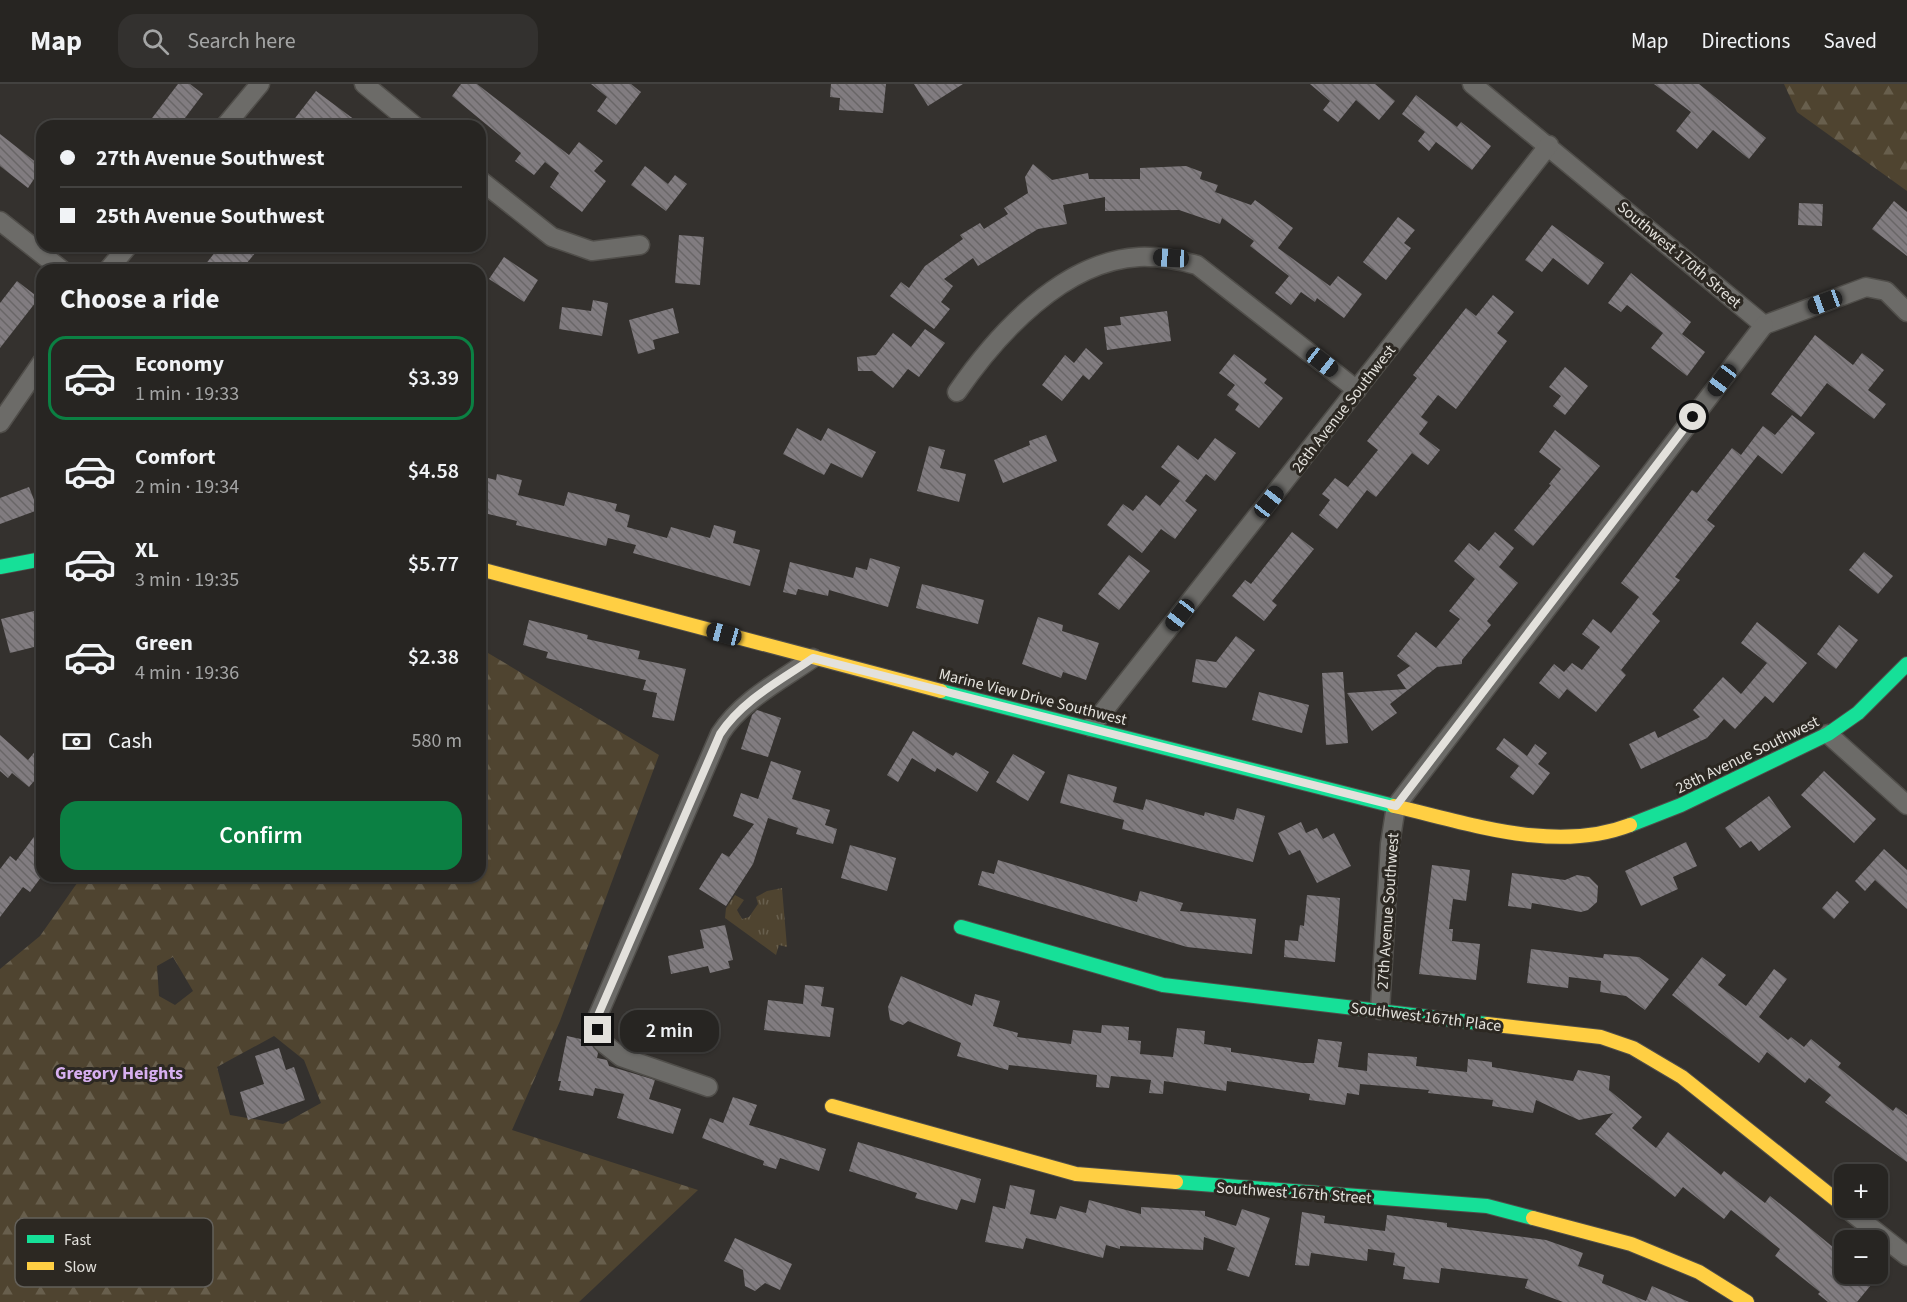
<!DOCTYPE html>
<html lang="en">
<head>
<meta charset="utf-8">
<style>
	:root { --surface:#272522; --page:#33312f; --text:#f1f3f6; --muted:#a4a5a5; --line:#434240; --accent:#0b8043 }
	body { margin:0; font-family:"Source Sans 3",sans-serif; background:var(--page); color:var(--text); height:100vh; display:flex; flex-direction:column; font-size:22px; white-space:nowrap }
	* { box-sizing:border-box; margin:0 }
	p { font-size:20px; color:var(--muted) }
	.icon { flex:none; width:33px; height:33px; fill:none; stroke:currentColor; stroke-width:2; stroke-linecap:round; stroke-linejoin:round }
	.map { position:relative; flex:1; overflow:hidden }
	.drawer { position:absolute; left:36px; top:180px; width:450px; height:618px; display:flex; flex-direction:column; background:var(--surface); border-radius:18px; box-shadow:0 2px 4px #0004,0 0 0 2px var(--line) }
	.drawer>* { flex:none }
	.guide { position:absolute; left:36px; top:36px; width:450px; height:132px; border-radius:18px; box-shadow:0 2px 4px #0004,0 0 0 2px var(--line); display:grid; align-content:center; height:132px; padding:0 24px; background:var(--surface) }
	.tools { position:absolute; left:1834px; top:1080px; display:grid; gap:12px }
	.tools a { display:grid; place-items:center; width:54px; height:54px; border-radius:12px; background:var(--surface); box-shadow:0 2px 4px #0004,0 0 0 2px var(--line); font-size:30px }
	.end { position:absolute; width:27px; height:27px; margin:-14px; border:8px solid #e3e1dc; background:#111; box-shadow:0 0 0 3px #111 }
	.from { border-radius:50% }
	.bubble { position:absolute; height:42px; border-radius:18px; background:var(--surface); box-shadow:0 2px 4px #0004,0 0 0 2px var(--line); font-size:20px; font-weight:600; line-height:42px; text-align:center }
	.car { position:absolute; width:18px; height:36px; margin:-18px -9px; border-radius:8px; box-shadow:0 0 4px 2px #0007; background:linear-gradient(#222 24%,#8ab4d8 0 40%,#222 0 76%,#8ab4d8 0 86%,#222 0) }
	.guide b { display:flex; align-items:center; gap:21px; height:57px; font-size:22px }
	.guide b+b { border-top:2px solid var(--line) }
	.guide i { width:15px; height:15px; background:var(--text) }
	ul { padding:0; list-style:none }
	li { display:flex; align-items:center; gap:18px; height:84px; margin:0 12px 9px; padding:0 12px; border:3px solid transparent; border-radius:18px }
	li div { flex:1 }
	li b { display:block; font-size:22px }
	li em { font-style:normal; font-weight:600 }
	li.selected { border-color:var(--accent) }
	li>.icon { width:54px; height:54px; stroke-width:1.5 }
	h2 { padding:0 24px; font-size:27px; line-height:72px }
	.pay { display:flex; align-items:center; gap:15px; height:66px; padding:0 24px; font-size:22px }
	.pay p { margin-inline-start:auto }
	.primary-button { display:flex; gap:12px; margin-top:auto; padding:12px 24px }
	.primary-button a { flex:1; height:69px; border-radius:18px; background:var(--accent); color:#fff; font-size:24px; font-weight:600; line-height:69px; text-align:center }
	header { display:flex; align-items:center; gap:36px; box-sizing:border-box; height:84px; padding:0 30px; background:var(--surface); border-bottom:2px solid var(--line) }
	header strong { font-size:28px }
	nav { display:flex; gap:33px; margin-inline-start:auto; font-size:21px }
	.search { width:420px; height:54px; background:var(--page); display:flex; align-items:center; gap:15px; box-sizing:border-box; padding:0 21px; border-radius:18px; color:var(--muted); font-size:22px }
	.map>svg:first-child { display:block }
	.grass { fill:url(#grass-tufts) }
	.forest { fill:url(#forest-firs); fill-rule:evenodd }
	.building { fill:url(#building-back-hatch) }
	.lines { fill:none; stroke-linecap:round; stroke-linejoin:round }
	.street-casing { stroke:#504e4a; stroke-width:21 }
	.fast-casing { stroke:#504e4a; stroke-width:16 }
	.slow-casing { stroke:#504e4a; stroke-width:16 }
	.street { stroke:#6c6b68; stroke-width:18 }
	.fast { stroke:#16e098; stroke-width:14 }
	.slow { stroke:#ffcf43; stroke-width:14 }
	.route { stroke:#e3e1dc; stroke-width:8 }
	.labels { text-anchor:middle; stroke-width:6; stroke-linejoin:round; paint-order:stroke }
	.street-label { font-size:16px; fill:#e3e1dc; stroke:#2c2822 }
	.neighbourhood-label { font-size:18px; font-weight:bold; fill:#d7aff0; stroke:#2c2822 }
	.key { fill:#2c2822; stroke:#63605a; stroke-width:1.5 }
	.key-label { font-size:16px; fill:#e3e1dc }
</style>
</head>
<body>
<header>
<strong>Map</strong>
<div class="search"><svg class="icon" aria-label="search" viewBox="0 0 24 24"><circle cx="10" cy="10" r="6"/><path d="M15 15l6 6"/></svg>Search here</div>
<nav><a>Map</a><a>Directions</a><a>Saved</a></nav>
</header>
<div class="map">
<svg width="1907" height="1218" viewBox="0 0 1907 1218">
	<defs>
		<pattern id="grass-tufts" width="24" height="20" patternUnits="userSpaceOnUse" patternTransform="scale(1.5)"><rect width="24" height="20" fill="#4f4430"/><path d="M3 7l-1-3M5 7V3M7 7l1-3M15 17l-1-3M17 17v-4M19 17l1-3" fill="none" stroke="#685f4d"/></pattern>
		<pattern id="forest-firs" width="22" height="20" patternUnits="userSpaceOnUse" patternTransform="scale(1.5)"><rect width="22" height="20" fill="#4f4430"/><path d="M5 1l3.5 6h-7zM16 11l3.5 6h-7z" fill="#685f4d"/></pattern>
		<pattern id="building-back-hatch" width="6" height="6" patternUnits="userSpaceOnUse" patternTransform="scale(1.5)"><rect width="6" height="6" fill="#817c80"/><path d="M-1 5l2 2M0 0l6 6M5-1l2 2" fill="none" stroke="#696667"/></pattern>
	</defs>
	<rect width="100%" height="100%" fill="#34312e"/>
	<path class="grass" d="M782 804 787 863 779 861 776 871 725 834 726 824 735 811 744 816 737 826 742 835 749 833 758 820 756 813 767 807Z"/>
	<g class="forest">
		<path d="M1784 0H1907V107L1797 28Z"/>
		<path d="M488 569 659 671 560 937 512 1046 698 1106 579 1218H0V885L40 852 82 792H480V591ZM173 873 193 907 175 921 159 912 157 882ZM274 952 304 976 321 1019 283 1040 230 1031 217 983Z"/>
	</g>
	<g class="building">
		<path d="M178 0H190L203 10 179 42H146Z"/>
		<path d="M461 0H477L569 71 579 58 603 77 594 87 606 97 582 128 550 103 559 89 545 78 534 91 515 77 521 69 452 12Z"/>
		<path d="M591 0H631L641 8 616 41 597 27 607 13Z"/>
		<path d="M831 0H886L883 29 839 26 840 14 830 13Z"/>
		<path d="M914 0H963L928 22Z"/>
		<path d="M1310 0H1375L1395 17 1379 36 1356 16 1338 38 1323 26 1330 17Z"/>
		<path d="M1654 0H1699L1766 54 1749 75 1713 46 1697 65 1676 47 1691 28Z"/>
		<path d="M316 7 363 42H289Z"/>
		<path d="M1416 11 1457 43 1461 38 1491 62 1472 86 1436 58 1429 67 1418 57 1425 48 1402 30Z"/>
		<path d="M0 50 42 83 28 104 0 82Z"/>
		<path d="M1033 80 1052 96 1088 89 1089 95H1140V84L1186 82 1202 88 1200 95 1218 101 1215 108 1251 121 1255 116 1293 144 1278 164 1330 202 1338 192 1362 210 1344 234 1317 214 1315 218 1301 208 1291 221 1275 209 1289 192 1250 162 1254 157 1222 134 1220 140 1179 126 1105 127V113L1063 121 1067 140 1038 145 978 182 973 174 944 195 953 202 941 218 950 225 934 245 890 212 901 198 909 204 925 182 963 155 960 151 980 139 984 145 1008 130 1004 124 1028 109 1025 93Z"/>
		<path d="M645 82 668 100 675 91 687 100 666 127 631 101Z"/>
		<path d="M1894 117 1907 128V172L1872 145Z"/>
		<path d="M1799 119 1823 120 1822 142 1798 141Z"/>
		<path d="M1398 133 1415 146 1404 159 1411 164 1386 196 1363 178Z"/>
		<path d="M1552 141 1604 179 1588 201 1553 174 1542 188 1525 176Z"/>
		<path d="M679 151 704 153 700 201 675 199Z"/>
		<path d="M220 162H261L241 186H201Z"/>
		<path d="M504 173 538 196 524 218 489 195Z"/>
		<path d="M1631 189 1691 238 1682 250 1705 268 1687 292 1651 264 1663 249 1627 221 1621 228 1608 219Z"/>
		<path d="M17 197 39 214 0 264V219Z"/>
		<path d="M1493 211 1514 228 1497 249 1507 257 1456 325 1438 311 1421 333 1428 338 1419 350 1440 366 1428 381 1412 369 1376 413 1367 406 1337 445 1319 431 1330 416 1322 410 1335 394 1348 403 1378 366 1367 357 1417 294 1413 291 1466 224 1476 232Z"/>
		<path d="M593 216 608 219 602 252 559 245 562 223 591 227Z"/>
		<path d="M673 224 679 249 653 256 655 265 638 270 629 236Z"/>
		<path d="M1167 227 1171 257 1107 266 1104 243 1121 241 1120 233Z"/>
		<path d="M925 245 945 259 919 293 908 285 893 304 872 287H858L857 273 876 271 893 249 911 263Z"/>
		<path d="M1815 251 1853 281 1862 269 1884 286 1868 306 1886 320 1874 335 1827 299 1801 333 1771 310Z"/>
		<path d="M1086 264 1103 279 1089 296 1083 291 1062 317 1042 301 1065 271 1074 279Z"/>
		<path d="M1234 270 1267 295 1264 299 1283 314 1259 344 1235 326 1239 320 1227 311 1235 301 1219 289Z"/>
		<path d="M1565 283 1588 302 1565 331 1553 322 1561 312 1549 303Z"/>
		<path d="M1792 331 1815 349 1782 390 1758 371 1707 436 1715 442 1675 493 1680 496 1652 530 1660 537 1621 586 1626 591 1596 628 1567 605 1559 615 1539 599 1554 580 1564 588 1572 579 1582 586 1600 563 1582 550 1593 535 1611 549 1639 513 1621 499 1692 406 1697 409 1732 364 1741 371 1763 342 1775 351Z"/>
		<path d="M797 344 821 357 828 344 876 368 862 394 831 379 824 391 783 370Z"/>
		<path d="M1555 346 1600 382 1533 462 1514 446 1551 401 1549 400 1561 385 1539 368Z"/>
		<path d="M1046 351 1057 377 1003 399 994 376 1030 361 1029 357Z"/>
		<path d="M1215 354 1236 369 1215 397 1206 390 1185 417 1197 426 1175 455 1161 445 1142 469 1107 441 1123 420 1133 427 1146 411 1160 422 1180 397 1161 383 1178 361 1198 376Z"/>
		<path d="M929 362 945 366 940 384 966 390 959 418 917 407Z"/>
		<path d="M497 390 522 396 518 411 564 422 568 408 617 420 615 427 630 431 627 443 667 454 671 443 710 454 714 441 736 447 733 459 760 466 750 502 633 469 636 461 608 454 606 462 516 441 517 437 480 428V392L496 396Z"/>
		<path d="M29 403 38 426 0 440V414Z"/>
		<path d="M1292 448 1314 465 1272 517 1277 521 1264 537 1232 512 1245 496 1251 500Z"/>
		<path d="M1495 448 1514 464 1499 483 1518 499 1487 537 1491 541 1462 576V580L1437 583 1390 620 1397 629 1372 647 1347 609 1406 605 1397 591 1410 582 1397 572 1416 548 1436 564 1460 535 1449 527 1475 495 1454 477 1469 459 1479 467Z"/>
		<path d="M1864 468 1893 492 1878 510 1849 486Z"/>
		<path d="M1129 471 1150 487 1119 526 1098 510Z"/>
		<path d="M870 474 900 483 888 523 829 506 828 512 798 505 796 511 783 508 790 478 853 494 856 483 867 486Z"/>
		<path d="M922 500 984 516 978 540 916 524Z"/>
		<path d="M42 525V561L10 569 1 535Z"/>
		<path d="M1038 533 1063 541 1062 547 1099 559 1086 596 1063 588 1061 594 1022 580Z"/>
		<path d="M529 536 588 551 587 555 640 567 638 575 686 585 674 637 652 633 657 609 643 606 646 596 546 574 548 568 523 561Z"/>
		<path d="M1757 538 1807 579 1773 619 1765 612 1735 645 1724 635 1707 654 1641 685 1629 660 1655 647 1658 654 1700 633 1693 626 1723 593 1741 610 1767 579 1741 559Z"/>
		<path d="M1839 541 1858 556 1836 585 1817 570Z"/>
		<path d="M1236 552 1255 566 1226 604 1192 598 1196 575 1216 578Z"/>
		<path d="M1343 588 1348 659 1326 661 1322 589Z"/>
		<path d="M1259 608 1309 621 1302 649 1252 636Z"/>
		<path d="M757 626 781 634 768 673 741 665 752 631Z"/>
		<path d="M913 647 953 672 956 668 989 688 977 708 937 684 935 688 912 674 898 698 887 691Z"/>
		<path d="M0 651 28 676 42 659V702L35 696 29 703 12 689 8 694 0 687Z"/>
		<path d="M1504 654 1527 672 1535 660 1547 669 1538 680 1550 689 1533 711 1510 693 1519 682 1496 665Z"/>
		<path d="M1013 670 1045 688 1028 717 996 698Z"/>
		<path d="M771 677 801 687 792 715 830 726 825 741 837 745 833 760 796 750 798 744 768 734 753 780 726 822 699 805 722 769 729 773 754 740 733 732 741 709 758 715Z"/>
		<path d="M1824 687 1876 735 1854 759 1801 711Z"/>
		<path d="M1068 690 1117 703 1113 718 1143 726 1146 715 1204 732 1205 728 1234 736 1237 724 1265 732 1253 778 1122 745 1124 736 1060 719Z"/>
		<path d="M1769 712 1791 743 1759 767 1751 757 1740 764 1725 744Z"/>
		<path d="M1301 738 1306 749 1317 744 1323 755 1334 749 1351 782 1317 799 1300 766 1289 771 1278 749Z"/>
		<path d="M42 742V792L30 808 23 803 0 833V785L10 772 16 777Z"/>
		<path d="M1686 758 1697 782 1673 793 1678 805 1641 822 1625 787Z"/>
		<path d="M850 761 896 774 887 807 841 794Z"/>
		<path d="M1884 765 1907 786V825L1875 796 1865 807 1855 797Z"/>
		<path d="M998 776 1137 818 1140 807 1183 819 1180 827 1256 835 1252 870 1187 863 978 801 982 787 994 790Z"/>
		<path d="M1432 781 1470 786 1466 817 1453 815 1449 845H1453L1452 857 1480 860 1476 896 1419 890Z"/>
		<path d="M1512 789 1565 796 1577 791 1589 793 1598 802 1597 818 1588 826 1581 828 1532 819 1531 825 1508 822Z"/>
		<path d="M1837 807 1849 818 1834 835 1822 824Z"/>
		<path d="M1307 811 1340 814 1335 878 1284 873 1285 856 1298 857 1300 841 1304 842Z"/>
		<path d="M725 841 733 876 728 877 730 884 710 889 708 882 671 890 668 872 704 864 700 846Z"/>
		<path d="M1531 865 1603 874 1604 870 1639 873 1669 895 1645 926 1626 912 1600 908 1601 897 1569 893 1568 904 1527 899Z"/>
		<path d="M1702 873 1726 891 1718 901 1746 922 1774 885 1787 895 1759 933 1788 956 1791 953 1804 963 1811 955 1841 979 1838 983 1893 1027 1896 1023 1907 1031V1078L1825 1018 1831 1011 1809 994 1805 999 1767 968 1759 979 1672 911Z"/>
		<path d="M901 892 972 922 975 910 1000 917 993 942 1018 949 1017 953 1071 960 1073 946 1101 949 1102 941 1129 943 1128 956 1141 957 1140 970 1173 973 1177 944 1205 947 1204 960 1231 964V968L1302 979H1314L1318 955 1342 958 1338 983 1367 987 1368 969 1417 973 1416 982 1467 988 1468 975 1492 978V983L1573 997 1578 986 1610 992 1609 1006 1642 1033 1632 1044 1656 1064 1668 1048 1721 1091 1724 1087 1765 1119 1770 1112 1794 1131 1845 1173V1190H1880L1857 1218H1828L1818 1210 1820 1208 1775 1172 1780 1165 1731 1126 1724 1135 1683 1103 1675 1113 1595 1050 1613 1029 1579 1036 1536 1016 1533 1029 1492 1022 1493 1016 1428 1009 1429 1006 1360 1000 1359 1011 1347 1009 1345 1021 1309 1016 1310 1010 1227 997 1226 1007 1164 997 1163 1010 1149 1009 1151 996 1111 992 1109 1004 1096 1003 1097 991 1009 981 1008 986 957 972 961 959 908 937 903 941 890 936 888 923Z"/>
		<path d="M805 901 824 903 821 922 834 924 830 953 764 946 768 916 803 920Z"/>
		<path d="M567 952 590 957 598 969 597 974 607 976 609 982 655 996 649 1015 681 1025 673 1050 617 1034 624 1010 595 1004 593 1012 559 1006 561 997H558Z"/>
		<path d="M279 964 286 986 294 983 305 1016 248 1036 240 1008 264 1000 255 972Z"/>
		<path d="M733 1013 757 1021 749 1041 826 1065 819 1087 780 1074 776 1085 763 1081 764 1077 702 1054 710 1034 723 1039Z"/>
		<path d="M858 1058 981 1095 975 1119 961 1115 957 1126 915 1114 917 1109 849 1087Z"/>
		<path d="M1010 1101 1035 1106 1030 1130 1056 1135 1060 1122 1086 1129 1089 1116 1141 1130V1123L1205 1127V1132L1236 1142 1242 1125 1270 1134 1249 1193 1227 1186 1235 1164 1204 1153 1203 1166 1120 1162V1165L1106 1161 1103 1174 1026 1154 1023 1165 985 1158 993 1122 1005 1125Z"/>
		<path d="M1302 1128 1325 1132 1324 1139 1385 1147 1387 1131 1447 1139V1143L1546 1156 1583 1169 1578 1182 1604 1191 1602 1199 1646 1217 1652 1202 1689 1218H1563L1525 1204 1528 1195 1441 1184 1439 1199 1403 1195 1405 1183 1393 1181 1395 1169 1368 1165 1367 1177 1311 1169 1309 1182 1295 1181Z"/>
		<path d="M735 1154 792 1180 780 1206 765 1199 755 1207 745 1202 743 1186 724 1177Z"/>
	</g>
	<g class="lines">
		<defs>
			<g id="street">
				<path d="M364 0 415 42"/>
				<path d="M1472 0 1764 241 1866 203 1886 207 1907 228"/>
				<path d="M225 42 260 0"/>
				<path d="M480 96 552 153 592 167 640 161"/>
				<path d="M0 137 62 186"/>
				<path d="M108 186 128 162"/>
				<path d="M957 308C997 250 1063 177 1139 173 1159 172 1178 176 1197 181L1357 306"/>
				<path d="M0 339 42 278"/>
				<path d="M1091 643 1549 61"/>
				<path d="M1828 650 1907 721"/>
				<path d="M1380 926 1390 760 1396 722 1764 241"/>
				<path d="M708 1003 621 973 602 958 596 936 720 650C742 616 780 597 813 574"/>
				<path d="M1846 1124 1907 1172"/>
			</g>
			<g id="fast">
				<path d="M0 483 42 475"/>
				<path d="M941 607 1394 722"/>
				<path d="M1630 741 1681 721 1828 650 1858 629 1907 580"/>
				<path d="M961 843 1163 901 1487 940"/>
				<path d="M1176 1098 1487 1122 1533 1134"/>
			</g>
			<g id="slow">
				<path d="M480 485 941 607"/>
				<path d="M1394 722C1469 739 1555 770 1630 741"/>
				<path d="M1487 940 1601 953 1633 964 1682 993 1845 1123"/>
				<path d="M832 1022 1076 1090 1176 1098"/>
				<path d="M1533 1134 1631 1160 1699 1188 1747 1218"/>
			</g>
		</defs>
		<use href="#street" class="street-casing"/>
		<use href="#fast" class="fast-casing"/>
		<use href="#slow" class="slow-casing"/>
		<use href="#street" class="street"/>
		<use href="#fast" class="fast"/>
		<use href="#slow" class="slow"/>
	</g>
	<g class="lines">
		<path class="route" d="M598 946 596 936 720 650C742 616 780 597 813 574L1396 722 1693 333"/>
	</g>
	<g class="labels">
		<g class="street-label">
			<text transform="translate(1680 170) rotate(40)" y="6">Southwest 170th Street</text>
			<text transform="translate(1343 324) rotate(-52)" y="6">26th Avenue Southwest</text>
			<text transform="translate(1033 612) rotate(14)" y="6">Marine View Drive Southwest</text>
			<text transform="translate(1747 670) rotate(-26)" y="6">28th Avenue Southwest</text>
			<text transform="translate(1387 827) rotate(-86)" y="6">27th Avenue Southwest</text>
			<text transform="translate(1426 932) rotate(7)" y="6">Southwest 167th Place</text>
			<text transform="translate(1294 1108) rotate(4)" y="6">Southwest 167th Street</text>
		</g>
		<g class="neighbourhood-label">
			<text x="119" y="995">Gregory Heights</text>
		</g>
	</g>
	<rect x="15" y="1134" width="198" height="69" rx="9" class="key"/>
	<rect x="27" y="1151" width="27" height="8" fill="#16e098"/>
	<rect x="27" y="1178" width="27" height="8" fill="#ffcf43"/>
	<g class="key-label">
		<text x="64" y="1161">Fast</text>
		<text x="64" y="1188">Slow</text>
	</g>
</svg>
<div class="tools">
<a>+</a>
<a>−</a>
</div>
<i class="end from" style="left:1693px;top:333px"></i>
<i class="end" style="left:598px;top:946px"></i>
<div class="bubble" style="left:620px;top:926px;width:99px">2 min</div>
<i class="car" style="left:1171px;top:174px;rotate:273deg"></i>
<i class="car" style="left:1825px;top:218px;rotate:250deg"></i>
<i class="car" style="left:1322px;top:278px;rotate:128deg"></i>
<i class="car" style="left:1722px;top:296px;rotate:217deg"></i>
<i class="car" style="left:1269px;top:418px;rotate:38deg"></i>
<i class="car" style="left:1180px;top:531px;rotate:218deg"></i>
<i class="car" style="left:724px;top:550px;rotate:285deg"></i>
<div class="guide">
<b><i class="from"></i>27th Avenue Southwest</b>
<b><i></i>25th Avenue Southwest</b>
</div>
<section class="drawer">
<h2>Choose a ride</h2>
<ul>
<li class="selected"><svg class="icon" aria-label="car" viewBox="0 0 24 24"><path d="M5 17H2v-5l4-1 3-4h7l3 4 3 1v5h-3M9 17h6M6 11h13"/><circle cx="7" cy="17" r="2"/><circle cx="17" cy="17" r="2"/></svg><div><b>Economy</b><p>1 min · 19:33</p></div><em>$3.39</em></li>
<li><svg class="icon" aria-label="car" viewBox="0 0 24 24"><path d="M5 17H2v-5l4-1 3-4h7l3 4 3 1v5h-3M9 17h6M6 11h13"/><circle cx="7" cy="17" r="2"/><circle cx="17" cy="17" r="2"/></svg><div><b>Comfort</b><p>2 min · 19:34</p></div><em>$4.58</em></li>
<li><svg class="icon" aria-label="car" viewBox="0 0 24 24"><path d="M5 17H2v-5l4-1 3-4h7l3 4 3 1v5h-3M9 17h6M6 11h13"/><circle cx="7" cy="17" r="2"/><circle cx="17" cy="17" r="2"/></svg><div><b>XL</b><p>3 min · 19:35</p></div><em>$5.77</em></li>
<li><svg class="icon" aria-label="car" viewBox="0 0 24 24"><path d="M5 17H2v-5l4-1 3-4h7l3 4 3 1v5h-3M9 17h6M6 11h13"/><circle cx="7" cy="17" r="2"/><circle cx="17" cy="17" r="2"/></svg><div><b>Green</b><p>4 min · 19:36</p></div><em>$2.38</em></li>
</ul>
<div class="pay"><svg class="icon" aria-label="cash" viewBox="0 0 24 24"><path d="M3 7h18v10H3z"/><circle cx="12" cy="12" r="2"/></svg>Cash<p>580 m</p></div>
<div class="primary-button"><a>Confirm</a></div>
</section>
</div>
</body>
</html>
